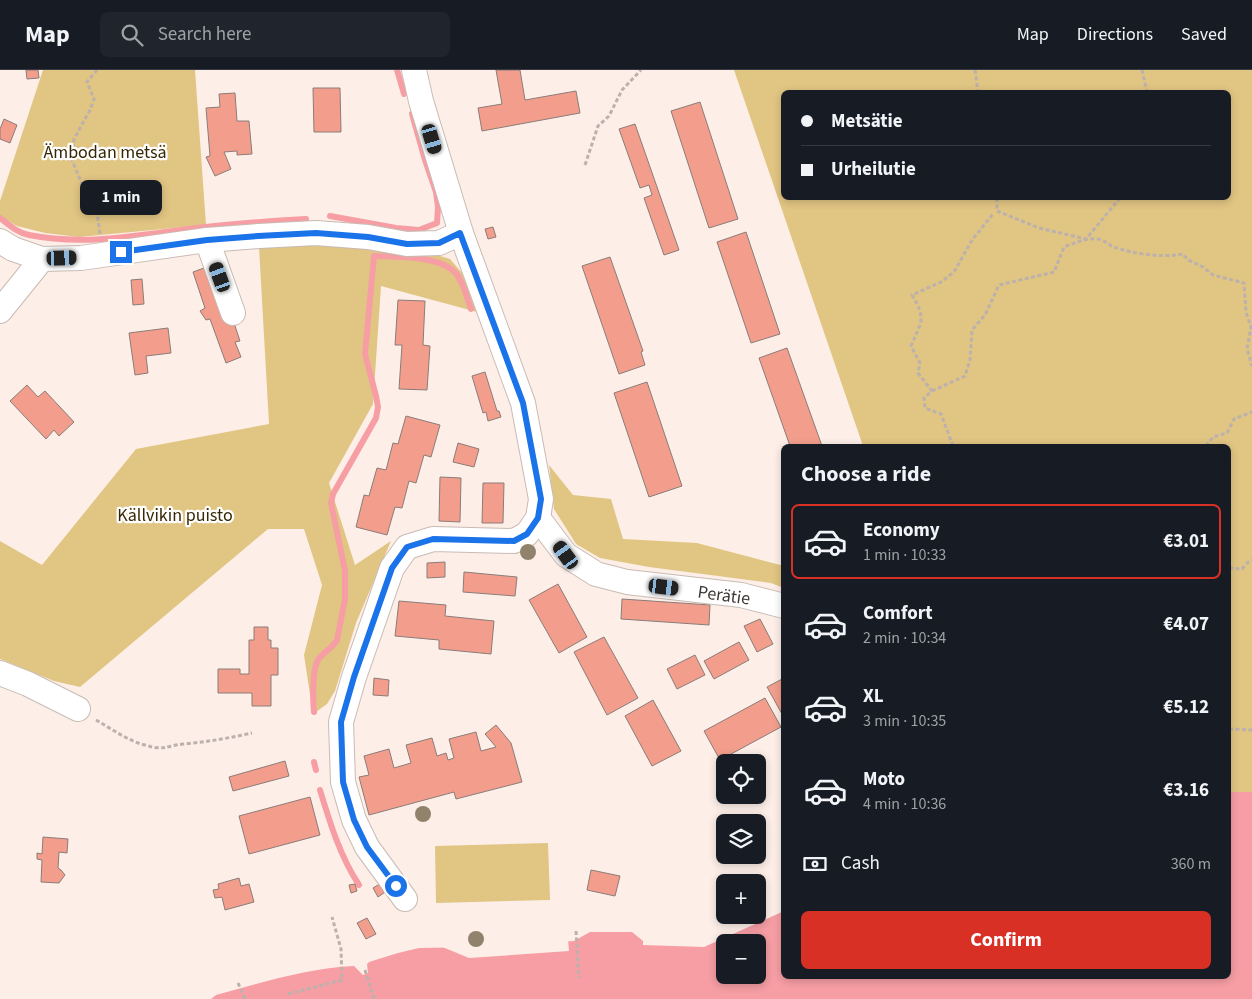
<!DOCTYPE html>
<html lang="en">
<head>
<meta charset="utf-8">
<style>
	:root { --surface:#171b24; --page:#20242c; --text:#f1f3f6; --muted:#9ea1a6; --line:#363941; --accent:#d93025 }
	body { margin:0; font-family:"Source Sans 3",sans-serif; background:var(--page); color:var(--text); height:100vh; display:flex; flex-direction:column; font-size:19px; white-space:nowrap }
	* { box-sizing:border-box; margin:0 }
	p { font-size:16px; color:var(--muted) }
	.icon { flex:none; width:28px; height:28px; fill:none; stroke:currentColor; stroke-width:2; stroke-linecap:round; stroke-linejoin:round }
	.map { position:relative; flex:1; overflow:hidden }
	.panel { position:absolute; left:781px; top:374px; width:450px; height:535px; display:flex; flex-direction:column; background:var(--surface); border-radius:8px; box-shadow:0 2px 8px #0003 }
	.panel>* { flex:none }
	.top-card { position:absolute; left:781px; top:20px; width:450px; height:110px; border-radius:8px; box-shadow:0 2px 8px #0003; display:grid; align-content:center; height:110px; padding:0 20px; background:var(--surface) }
	.buttons { position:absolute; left:716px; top:684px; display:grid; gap:10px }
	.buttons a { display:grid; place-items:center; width:50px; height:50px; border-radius:8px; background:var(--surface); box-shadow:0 2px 8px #0003; font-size:25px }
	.end { position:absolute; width:22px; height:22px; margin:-11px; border:6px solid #1a73e8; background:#fff; box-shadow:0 0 0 2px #fff }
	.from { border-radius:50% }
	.bubble { position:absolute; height:35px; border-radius:8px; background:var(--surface); box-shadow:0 2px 8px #0003; font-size:16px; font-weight:700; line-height:35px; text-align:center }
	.car { position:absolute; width:15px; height:30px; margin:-15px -8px; border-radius:6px; box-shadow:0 0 4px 1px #0007; background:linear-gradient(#222 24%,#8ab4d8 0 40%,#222 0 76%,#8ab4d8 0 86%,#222 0) }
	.top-card b { display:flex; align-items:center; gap:18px; height:48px; font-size:19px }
	.top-card b+b { border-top:1px solid var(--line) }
	.top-card i { width:12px; height:12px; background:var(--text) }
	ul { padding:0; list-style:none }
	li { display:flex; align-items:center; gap:15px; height:75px; margin:0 10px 8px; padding:0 10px; border:2px solid transparent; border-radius:8px }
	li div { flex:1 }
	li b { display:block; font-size:19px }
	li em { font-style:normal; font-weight:700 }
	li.on { border-color:var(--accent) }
	li>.icon { width:45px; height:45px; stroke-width:1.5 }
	h2 { padding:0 20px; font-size:22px; line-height:60px }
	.pay { display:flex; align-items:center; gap:12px; height:55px; padding:0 20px; font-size:19px }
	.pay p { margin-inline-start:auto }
	.primary-button { display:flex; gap:10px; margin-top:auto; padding:10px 20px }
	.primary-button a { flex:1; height:58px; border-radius:8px; background:var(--accent); color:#fff; font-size:20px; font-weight:700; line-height:58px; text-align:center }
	header { display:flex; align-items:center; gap:30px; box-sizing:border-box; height:70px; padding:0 25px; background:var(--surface); border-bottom:1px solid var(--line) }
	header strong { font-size:24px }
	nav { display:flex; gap:28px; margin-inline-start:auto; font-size:18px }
	.search { width:350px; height:45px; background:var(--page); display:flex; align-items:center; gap:12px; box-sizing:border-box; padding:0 18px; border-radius:8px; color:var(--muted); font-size:19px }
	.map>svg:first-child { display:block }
	.green { fill:#e1c583; fill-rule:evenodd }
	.water { fill:#f69ea4; fill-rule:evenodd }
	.pier { fill:#fdefe8 }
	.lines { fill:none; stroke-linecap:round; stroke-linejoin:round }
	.stream { stroke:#f69ea4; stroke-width:6 }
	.building { fill:#f39e8c; stroke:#8a7c79 }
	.minor-casing { stroke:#c8bbb4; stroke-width:26 }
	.path { stroke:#bcb1ac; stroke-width:3; stroke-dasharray:4 2.5; stroke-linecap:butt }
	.minor { stroke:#fff; stroke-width:24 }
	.tree { fill:#90826b }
	.route { stroke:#1a73e8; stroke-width:6 }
	.labels { text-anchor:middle; stroke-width:4.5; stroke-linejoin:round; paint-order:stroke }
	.park-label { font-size:18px; fill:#362804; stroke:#fff }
	.street-label { font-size:18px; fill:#3e3936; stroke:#fff }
</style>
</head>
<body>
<header>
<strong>Map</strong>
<div class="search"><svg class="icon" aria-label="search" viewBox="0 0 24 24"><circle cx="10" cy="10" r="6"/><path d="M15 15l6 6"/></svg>Search here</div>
<nav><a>Map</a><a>Directions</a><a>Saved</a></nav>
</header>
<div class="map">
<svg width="1252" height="929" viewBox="0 0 1252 929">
	<rect width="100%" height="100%" fill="#fdefe8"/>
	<g class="green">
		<path d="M43 0H195L206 155 79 167 45 163 17 156 0 146V131Z"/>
		<path d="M734 0H1252V722H1229V376H863ZM784 22H1229V128H784Z"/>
		<path d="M298 174 427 182 450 189 469 211 477 242 381 216 373 334 329 413 355 495 391 471 356 553 335 621 327 634 313 644 304 585 322 515 304 459H268L80 617 54 611 0 589V471L42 495 136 379 269 354 259 177Z"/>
		<path d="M549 395 573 425 611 429 623 469 697 473 784 496V518L771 513 649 497 600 488 576 474 554 439Z"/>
		<path d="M548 773 550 830 436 833 435 776Z"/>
	</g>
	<path class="water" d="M1229 722H1252V929H211L216 925C261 913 307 898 354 896L363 905 368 903 367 894 369 892 398 883 419 878 476 877 574 871 590 862H632L643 871 703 874 784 838V906H1229ZM725 872H758V905H725Z"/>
	<g class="pier">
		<path d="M784 835V841L704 877 643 875V868L703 872Z"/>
		<path d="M568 869 569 881 469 888 440 876H468Z"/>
	</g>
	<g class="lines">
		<g class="stream">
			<path d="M397 0 404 24"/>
			<path d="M330 146 396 158 419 160 437 153 438 137 436 122 425 90 412 44"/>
			<path d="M0 148C9 155 18 163 29 165 85 176 140 165 196 158 232 154 269 151 306 149"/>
			<path d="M314 642C313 631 312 599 318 590 323 582 332 579 337 570L345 529V501L331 433 333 424 376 348 378 337 376 326 365 284 374 186C397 187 444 185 458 206 464 215 467 228 471 239"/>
			<path d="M314 692 316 700"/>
			<path d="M320 720C330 753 340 786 359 815"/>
		</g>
	</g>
	<g class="building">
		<path d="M26 0H38L39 8 27 9Z"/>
		<path d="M496 0H520L525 30 576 21 580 43 482 61 478 38 502 34Z"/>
		<path d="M313 18H340L341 62H314Z"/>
		<path d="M235 23 237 51H249L252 84 237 85V81L224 82 231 99 215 106 206 87 210 86 206 38 220 37 219 24Z"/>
		<path d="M700 32 738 149 709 158 671 41Z"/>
		<path d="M4 49 17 55 10 73 0 69V59Z"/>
		<path d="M635 54 679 180 664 185 644 128 652 125 649 115 640 118 619 59Z"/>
		<path d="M493 157 496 167 488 169 485 159Z"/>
		<path d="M746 162 780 264 751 273 717 172Z"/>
		<path d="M610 187 643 281 641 282 645 295 619 304 582 196Z"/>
		<path d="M204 198 231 244 240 271 235 272 241 287 226 293 210 249 206 250 200 241 205 238 193 202Z"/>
		<path d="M142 209 144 234 133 235 131 210Z"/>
		<path d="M398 230 425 231 423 275 430 276 427 320 399 319 402 275H395Z"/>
		<path d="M168 258 171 283 146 286 148 303 135 305 129 263Z"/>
		<path d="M787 278 822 376H790L759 288Z"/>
		<path d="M485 302 497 341H499L501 347 488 351 486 342 483 343 472 306Z"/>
		<path d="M647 312 682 416 649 427 614 323Z"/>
		<path d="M27 315 38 327 45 321 74 352 59 366 54 360 46 369 10 331Z"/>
		<path d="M406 346 440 355 431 387 424 385 416 413 409 411 402 438 395 437 387 465 356 457 364 425 369 426 377 398 386 400 393 373 398 374Z"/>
		<path d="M458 373 479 379 474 397 453 392Z"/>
		<path d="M440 407 461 408 460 452 439 451Z"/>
		<path d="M483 413H504L503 453H482Z"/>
		<path d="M445 492V507L427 508V493Z"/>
		<path d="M464 502 517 507 515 526 463 522Z"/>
		<path d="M558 514 587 567 559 583 529 530Z"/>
		<path d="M622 529 710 535 709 555 621 549Z"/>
		<path d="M399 531 446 535 445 546 494 551 491 584 439 579V570L395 566Z"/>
		<path d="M760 549 773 574 757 582 744 556Z"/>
		<path d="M254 557H268V570H271V578H278V605H271V636H252V623H218V599H240V604H249V570H254Z"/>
		<path d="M604 567 638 628 607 645 574 582Z"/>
		<path d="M739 572 749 590 714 609 704 591Z"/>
		<path d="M695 585 705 605 677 619 667 599Z"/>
		<path d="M374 608 389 610 388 626 373 625Z"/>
		<path d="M784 608V643L782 644 767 617Z"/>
		<path d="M765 628 781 657 720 690 704 661Z"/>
		<path d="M653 630 681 681 652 696 625 646Z"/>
		<path d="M496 655 511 673 522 712 456 729 454 722 369 745 359 707 369 705 364 686 389 679 394 698 411 693 406 675 432 668 437 686 446 683 448 690 454 688 449 669 476 662 481 681 496 677 485 664Z"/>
		<path d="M285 691 289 706 233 721 229 707Z"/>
		<path d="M310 727 320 765 249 784 239 746Z"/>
		<path d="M43 767 68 769 67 783 59 782 58 798 61 800 65 805 59 813 41 812 42 790 37 789V783L42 784Z"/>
		<path d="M591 800 620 806 615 826 587 820Z"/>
		<path d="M239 808 241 816 249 814 254 832 225 840 222 827 215 828 213 820 219 819 218 814Z"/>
		<path d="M383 812 388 820 378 827 373 818Z"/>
		<path d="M355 814 357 821 351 823 349 815Z"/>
		<path d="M367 848 376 864 366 869 357 853Z"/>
	</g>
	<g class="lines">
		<defs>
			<g id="minor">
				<path d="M207 170 233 243"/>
				<path d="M0 171 13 179 42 189 81 188 207 170 259 166 316 163 368 167 407 174 439 173 461 163"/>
				<path d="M0 241 42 189"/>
				<path d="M538 448 566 485 596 504 627 512 741 525 784 536"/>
				<path d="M0 603 28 614 78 639"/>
				<path d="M405 829 367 777 354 750 343 712 341 652 354 607 392 498 407 477 433 469 514 471 527 464 538 448 541 429 523 333 461 163 421 31 414 0"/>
			</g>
		</defs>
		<use href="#minor" class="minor-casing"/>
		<g class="path">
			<path d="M97 0 87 12 94 29 90 40 74 69 72 90 86 124 97 143 100 164"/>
			<path d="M975 0 978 22"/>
			<path d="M1142 0 1147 22"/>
			<path d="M585 95 598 56 609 46 622 20 641 0"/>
			<path d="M997 128V141L1039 158 1086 169 1120 128"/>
			<path d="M932 321 965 306 970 290 972 260 985 245 999 215 1054 202 1064 177C1075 173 1085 168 1097 169 1104 169 1108 175 1114 177 1133 184 1164 188 1183 184L1188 190 1203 197 1213 205 1244 213 1246 242 1251 257 1247 279 1252 296"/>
			<path d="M953 376 941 344 925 338 924 328 932 321 918 303 920 293 911 276C921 252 927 250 912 225L941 212 954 202 972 170 993 144"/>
			<path d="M1206 376 1213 367 1227 363 1234 349 1252 342"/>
			<path d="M1229 498 1242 499 1247 493 1252 490"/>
			<path d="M96 650C112 659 128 671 145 675 164 681 166 676 183 674 207 672 229 668 252 663"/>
			<path d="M1229 659 1252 660"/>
			<path d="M576 861 579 908"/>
			<path d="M365 900 374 929"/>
			<path d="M238 913 245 929"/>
			<path d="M288 924 342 910 341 879 332 847"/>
		</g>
		<use href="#minor" class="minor"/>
	</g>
	<g class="tree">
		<circle cx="528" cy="482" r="8"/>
		<circle cx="423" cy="744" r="8"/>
		<circle cx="476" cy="869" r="8"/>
	</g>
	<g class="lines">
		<path class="route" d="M121 182 207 170 258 166 316 163 368 167 407 174 439 173 460 163 523 333 541 429 538 448 527 464 514 471 433 469 407 477 392 498 354 607 341 652 343 712 354 750 367 777 396 816"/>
	</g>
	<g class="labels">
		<g class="park-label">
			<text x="105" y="88">Ämbodan metsä</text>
			<text x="175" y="451">Källvikin puisto</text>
		</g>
		<g class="street-label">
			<text transform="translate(724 525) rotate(8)" y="6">Perätie</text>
		</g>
	</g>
</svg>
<div class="buttons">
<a><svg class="icon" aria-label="locate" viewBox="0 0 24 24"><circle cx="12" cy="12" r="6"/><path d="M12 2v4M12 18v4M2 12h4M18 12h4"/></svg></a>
<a><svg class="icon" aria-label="layers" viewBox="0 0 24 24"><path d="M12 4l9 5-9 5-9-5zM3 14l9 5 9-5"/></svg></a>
<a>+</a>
<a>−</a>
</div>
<i class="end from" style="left:396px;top:816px"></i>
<i class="end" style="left:121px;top:182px"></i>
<div class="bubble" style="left:80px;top:110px;width:82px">1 min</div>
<i class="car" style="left:432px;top:69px;rotate:163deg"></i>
<i class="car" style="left:62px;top:188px;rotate:88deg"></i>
<i class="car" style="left:220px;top:207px;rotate:340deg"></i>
<i class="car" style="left:566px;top:485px;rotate:324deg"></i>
<i class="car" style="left:664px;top:517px;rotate:97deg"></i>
<div class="top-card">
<b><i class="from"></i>Metsätie</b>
<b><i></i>Urheilutie</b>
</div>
<section class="panel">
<h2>Choose a ride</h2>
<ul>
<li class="on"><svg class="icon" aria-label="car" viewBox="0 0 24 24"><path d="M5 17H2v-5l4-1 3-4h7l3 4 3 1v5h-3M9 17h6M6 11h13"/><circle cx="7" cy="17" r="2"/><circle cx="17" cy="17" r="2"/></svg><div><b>Economy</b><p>1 min · 10:33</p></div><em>€3.01</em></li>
<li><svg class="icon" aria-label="car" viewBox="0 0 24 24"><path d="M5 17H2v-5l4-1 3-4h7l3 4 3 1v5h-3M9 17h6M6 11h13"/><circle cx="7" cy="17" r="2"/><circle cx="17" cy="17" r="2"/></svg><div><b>Comfort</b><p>2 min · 10:34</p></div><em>€4.07</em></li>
<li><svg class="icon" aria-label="car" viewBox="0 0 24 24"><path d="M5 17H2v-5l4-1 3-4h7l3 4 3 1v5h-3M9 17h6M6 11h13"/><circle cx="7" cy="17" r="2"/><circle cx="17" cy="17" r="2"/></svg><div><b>XL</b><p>3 min · 10:35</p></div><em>€5.12</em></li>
<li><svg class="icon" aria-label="car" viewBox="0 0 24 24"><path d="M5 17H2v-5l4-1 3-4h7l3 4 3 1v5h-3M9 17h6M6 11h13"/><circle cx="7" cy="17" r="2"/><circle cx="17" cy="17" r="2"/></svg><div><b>Moto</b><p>4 min · 10:36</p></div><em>€3.16</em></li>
</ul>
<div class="pay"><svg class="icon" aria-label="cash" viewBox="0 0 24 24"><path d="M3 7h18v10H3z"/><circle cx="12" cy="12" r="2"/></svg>Cash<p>360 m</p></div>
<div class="primary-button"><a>Confirm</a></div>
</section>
</div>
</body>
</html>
